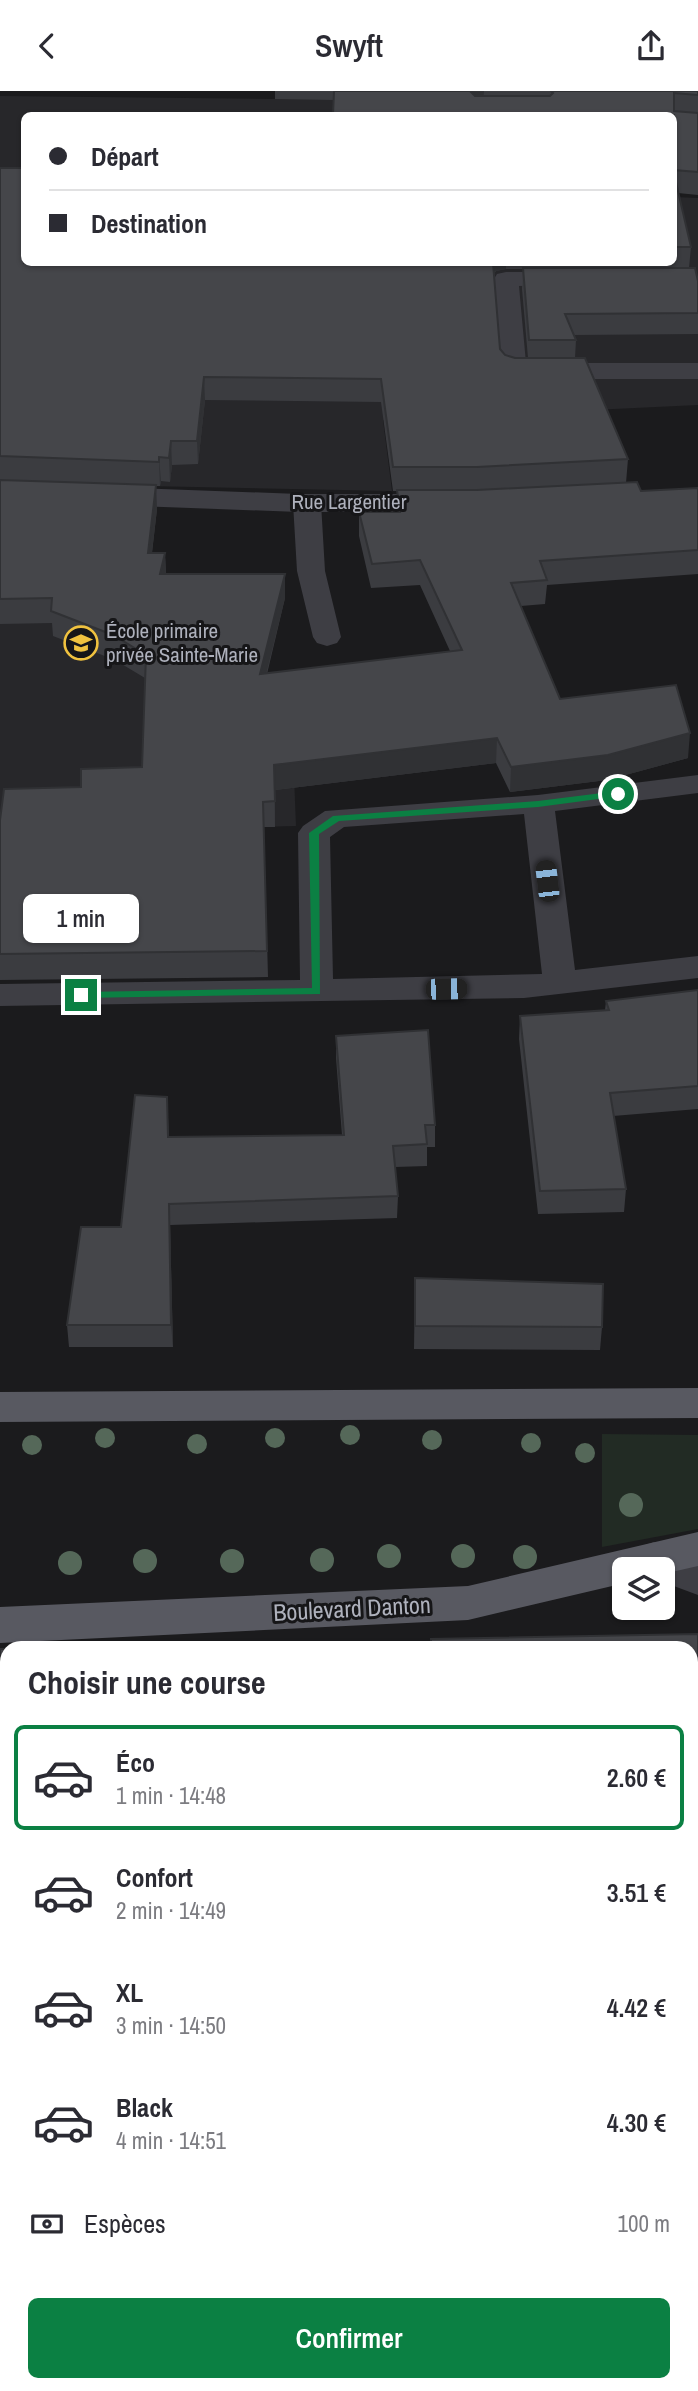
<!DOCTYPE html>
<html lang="fr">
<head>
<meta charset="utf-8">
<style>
	:root { --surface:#fff; --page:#f7f7f7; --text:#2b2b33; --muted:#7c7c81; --line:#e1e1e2; --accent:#0b8043 }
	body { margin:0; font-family:"Archivo Narrow",sans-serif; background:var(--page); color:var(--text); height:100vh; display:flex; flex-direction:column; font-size:26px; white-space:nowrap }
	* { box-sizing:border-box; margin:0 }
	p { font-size:23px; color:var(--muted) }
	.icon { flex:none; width:38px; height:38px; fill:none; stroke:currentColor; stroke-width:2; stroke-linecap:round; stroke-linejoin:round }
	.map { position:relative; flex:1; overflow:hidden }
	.side { position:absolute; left:0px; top:1550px; width:698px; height:751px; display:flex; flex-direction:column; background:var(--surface); border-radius:21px 21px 0 0; box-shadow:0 2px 5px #0004 }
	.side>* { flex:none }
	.hud { position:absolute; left:21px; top:21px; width:656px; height:154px; border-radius:10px; box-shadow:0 2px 5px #0004; display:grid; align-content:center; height:154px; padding:0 28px; background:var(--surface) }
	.fabs { position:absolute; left:612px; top:1466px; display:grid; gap:14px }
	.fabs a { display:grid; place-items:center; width:63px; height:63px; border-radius:10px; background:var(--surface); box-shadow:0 2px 5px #0004; font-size:35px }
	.end { position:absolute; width:32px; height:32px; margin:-16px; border:9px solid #0b8043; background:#fff; box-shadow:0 0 0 4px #fff }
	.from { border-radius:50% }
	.bubble { position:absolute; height:49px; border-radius:10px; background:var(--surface); box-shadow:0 2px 5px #0004; font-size:23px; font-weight:600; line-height:49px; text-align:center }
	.car { position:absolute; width:21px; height:42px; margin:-21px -10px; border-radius:9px; box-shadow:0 0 5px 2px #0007; background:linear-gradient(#222 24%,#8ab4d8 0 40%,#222 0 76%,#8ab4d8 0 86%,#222 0) }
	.hud b { display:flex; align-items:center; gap:24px; height:66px; font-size:26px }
	.hud b+b { border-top:2px solid var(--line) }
	.hud i { width:18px; height:18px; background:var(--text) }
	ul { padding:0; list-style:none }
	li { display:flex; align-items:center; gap:21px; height:105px; margin:0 14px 10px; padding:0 14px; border:4px solid transparent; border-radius:10px }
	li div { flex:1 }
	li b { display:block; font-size:26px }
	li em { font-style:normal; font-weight:600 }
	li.current { border-color:var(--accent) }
	li>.icon { width:63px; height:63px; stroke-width:1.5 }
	h2 { padding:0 28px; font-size:32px; line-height:84px }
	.pay { display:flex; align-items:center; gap:18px; height:77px; padding:0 28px; font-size:26px }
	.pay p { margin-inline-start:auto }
	.button { display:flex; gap:14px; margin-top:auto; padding:14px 28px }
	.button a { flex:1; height:80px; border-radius:10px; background:var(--accent); color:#fff; font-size:28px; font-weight:600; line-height:80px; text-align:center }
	header { display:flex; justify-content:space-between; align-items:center; height:91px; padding:0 28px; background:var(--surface); font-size:32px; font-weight:600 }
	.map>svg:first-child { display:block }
	.built { fill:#27272a }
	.green { fill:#222b24 }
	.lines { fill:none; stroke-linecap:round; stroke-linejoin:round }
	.service { fill:#3e3e44; fill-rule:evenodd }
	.minor { fill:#3e3e44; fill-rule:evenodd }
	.primary { fill:#585961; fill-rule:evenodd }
	.tree { fill:#556859 }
	.wall { fill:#3b3c40; fill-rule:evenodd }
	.shaded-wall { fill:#303134 }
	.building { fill:#45464a; stroke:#303134; stroke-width:2 }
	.route { fill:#0b8043 }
	.labels { text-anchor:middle; stroke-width:6; stroke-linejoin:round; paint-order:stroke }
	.far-street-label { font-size:21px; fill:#aeb1bc; stroke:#161618 }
	.far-poi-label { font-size:21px; fill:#aeb1bc; stroke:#161618; text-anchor:start }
	.street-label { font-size:24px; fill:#aeb1bc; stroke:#161618 }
</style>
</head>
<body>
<header><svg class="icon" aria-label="back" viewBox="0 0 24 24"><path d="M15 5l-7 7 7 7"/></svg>Swyft<svg class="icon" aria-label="share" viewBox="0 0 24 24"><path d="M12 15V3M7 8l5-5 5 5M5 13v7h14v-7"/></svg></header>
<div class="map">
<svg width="698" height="2300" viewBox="0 0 698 2300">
	<rect width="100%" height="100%" fill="#1b1b1d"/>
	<g class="built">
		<path d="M275 0 674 24H24V172H674V106L698 107V314L383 329 392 400 0 392V5L275 8Z"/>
		<path d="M0 422 293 659 296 735 0 742Z"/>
	</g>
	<path class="green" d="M602 1343 698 1344V1438L602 1456Z"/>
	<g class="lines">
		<g class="service">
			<path d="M506 181H571L580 183 583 188 580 193 519 195 526 272H698V288H514L505 285 501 280 494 188 497 183Z"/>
			<path d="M307 404 317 406 321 412 325 480 341 546 337 552 327 555 317 552 313 546 297 480 293 412 297 406Z"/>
			<path d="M698 684V702L555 720 575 879 698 865V887L524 907 0 915V893L300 889 298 742 303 735 325 720 538 704ZM524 723 542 883 333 888 330 746 344 736Z"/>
		</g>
		<g class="minor">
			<path d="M0 392 299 403H449L459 406 463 412 459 418 449 421H299L0 410Z"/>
			<path d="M654 1451 698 1468V1504L663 1491V1479H638L633 1468 639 1456Z"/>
			<rect x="691" y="2049" width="7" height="48"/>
			<rect x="0" y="2062" width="7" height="48"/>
		</g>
		<g class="primary">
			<path d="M698 1297V1327L0 1331V1301Z"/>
			<path d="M698 1441V1475L663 1483V1479H625V1492L468 1529 0 1552V1516L468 1495Z"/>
		</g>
	</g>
	<g class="tree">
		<circle cx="350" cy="1344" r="10"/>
		<circle cx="105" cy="1347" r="10"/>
		<circle cx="275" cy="1347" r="10"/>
		<circle cx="432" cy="1349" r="10"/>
		<circle cx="531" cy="1352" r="10"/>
		<circle cx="197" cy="1353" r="10"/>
		<circle cx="32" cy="1354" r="10"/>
		<circle cx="585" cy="1362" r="10"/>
		<circle cx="631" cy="1414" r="12"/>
		<circle cx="389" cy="1465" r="12"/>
		<circle cx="463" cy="1465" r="12"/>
		<circle cx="525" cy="1466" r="12"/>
		<circle cx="322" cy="1469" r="12"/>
		<circle cx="145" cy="1470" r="12"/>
		<circle cx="232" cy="1470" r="12"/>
		<circle cx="70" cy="1472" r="12"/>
	</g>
	<g class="wall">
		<path d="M275 0H698V104L678 102 691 156 689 177 698 190V243L574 244 576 249 575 267 628 368 626 392 641 400 698 397V483L547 494 545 513 521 515 560 608 688 667 607 689 510 701 496 672 275 699V736H264L268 886 0 889V729L81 696 142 676 145 587 115 569 53 545 52 532 0 533V77L24 172H674V24L334 9 275 8ZM506 178H523L522 198 528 267H515L505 264 500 258 494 183 496 180ZM205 309 381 311 393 400H397L396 421H359V445L371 497 420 494 450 560 267 583 285 507 166 483 165 462H152L157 418 156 395H160L161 390 170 391 172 374 198 373Z"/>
		<path d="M698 899V1018L613 1025 626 1098 624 1121 538 1123 519 948 520 925 605 919 606 910Z"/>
		<path d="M336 945 435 1034V1056H427V1075L395 1076 398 1105 397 1127 170 1134 173 1256H69L67 1234 121 1136 167 1006 169 1046 342 1044 336 967Z"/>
		<path d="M415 1187 602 1236 600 1259 414 1258Z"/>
		<path d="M698 1543V1654H691V1558H430L431 1548Z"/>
		<rect x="0" y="1558" width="7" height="144"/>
		<path d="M691 1737 698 2012 691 2019Z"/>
		<path d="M7 1815V2037H0V1816Z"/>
	</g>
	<g class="shaded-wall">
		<path d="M469 0H484L483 11Z"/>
		<path d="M492 172H506V178L496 180 492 187Z"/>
		<path d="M204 286 205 309 198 373 197 350Z"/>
		<path d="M171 350 172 374 170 391 169 367Z"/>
		<path d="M159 366 161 390 160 395 159 371Z"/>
		<path d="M156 394 157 418 149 486 148 462Z"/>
		<path d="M165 462 166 487 160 483Z"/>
		<path d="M285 483V507L260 608V583Z"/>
		<path d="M690 642 688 667 607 689 510 701 511 676Z"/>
		<path d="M497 647 496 672 275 699V736L274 674Z"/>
		<path d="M169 1113 170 1134 173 1256 171 1234Z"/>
		<path d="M698 1994V2012L691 2019 694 1998Z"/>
		<path d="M0 2225 2 2235 0 2258Z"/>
	</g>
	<g class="building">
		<path d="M334 0H470L475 5H550L553 2 551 0H698V4L674 2V20L698 22V81L674 79V24H333Z"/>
		<path d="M0 77H24V172H493L500 258 505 264 515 267H585L628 368 477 376H393L381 288 204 286 197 350H171L169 367 159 366V371L0 365Z"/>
		<path d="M674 83 691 156H674Z"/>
		<path d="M523 177H695L698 190V222L565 223 576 249H529Z"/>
		<path d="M0 389 156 394 148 462H165L160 483H285L260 583 462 559 420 469 372 473 359 421H400L397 399H477L637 391 641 400 698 397V459L540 470 547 489 511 492 560 608 676 594 690 642 608 664 511 676 497 647 274 674 275 710 263 711 267 860 0 863V729L4 698 81 696V678L142 676 146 564 113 544 51 520 52 507 0 508Z"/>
		<path d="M698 899V995L610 1002 626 1098 540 1100 520 925 609 919 606 910Z"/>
		<path d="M428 939 435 1034H425L427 1053 393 1055 398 1105 169 1113 171 1234H67L81 1136H121L135 1004 167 1006 168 1046 344 1044 336 945Z"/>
		<path d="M415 1187 603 1193 602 1236 415 1235Z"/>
		<path d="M698 1543V1631H691V1558H431V1548Z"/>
		<path d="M259 1552V1558H13Z"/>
		<rect x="0" y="1558" width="7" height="121"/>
		<path d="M698 1735V1994L694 1998H691V1737Z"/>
		<path d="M7 1815V2015H0V1816Z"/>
		<path d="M691 2221H698V2300H0V2247H7V2294H691Z"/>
	</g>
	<path class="route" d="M618 700 621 701V705L538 716 339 730 319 743 320 903 81 907 76 904 81 901 312 897 309 742 333 725 538 710Z"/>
	<defs>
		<symbol id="school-ring" viewBox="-11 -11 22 22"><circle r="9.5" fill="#161618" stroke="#f0c23f" stroke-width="1.5"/><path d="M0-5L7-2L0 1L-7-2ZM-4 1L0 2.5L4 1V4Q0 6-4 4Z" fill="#f0c23f"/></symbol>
	</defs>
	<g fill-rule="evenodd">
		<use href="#school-ring" x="62" y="533" width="38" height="38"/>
	</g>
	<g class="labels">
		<g class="far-street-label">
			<text x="349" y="418">Rue Largentier</text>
		</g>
		<g class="far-poi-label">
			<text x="106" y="547">École primaire<tspan x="106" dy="24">privée Sainte-Marie</tspan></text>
		</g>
		<g class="street-label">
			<text transform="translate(352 1518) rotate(-3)" y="8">Boulevard Danton</text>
		</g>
	</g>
</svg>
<div class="fabs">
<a><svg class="icon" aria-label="layers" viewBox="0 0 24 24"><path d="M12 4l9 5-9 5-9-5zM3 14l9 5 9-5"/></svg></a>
</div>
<i class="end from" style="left:618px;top:703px"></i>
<i class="end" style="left:81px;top:904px"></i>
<div class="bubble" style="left:23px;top:803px;width:116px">1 min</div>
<i class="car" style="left:547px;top:790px;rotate:353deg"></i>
<i class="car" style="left:446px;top:898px;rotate:89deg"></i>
<div class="hud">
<b><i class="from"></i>Départ</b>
<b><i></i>Destination</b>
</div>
<section class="side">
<h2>Choisir une course</h2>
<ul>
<li class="current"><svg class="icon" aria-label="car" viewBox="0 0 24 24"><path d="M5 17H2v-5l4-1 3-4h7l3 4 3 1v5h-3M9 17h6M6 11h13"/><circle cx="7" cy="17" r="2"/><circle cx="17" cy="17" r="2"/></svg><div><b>Éco</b><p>1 min · 14:48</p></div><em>2.60 €</em></li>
<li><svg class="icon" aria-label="car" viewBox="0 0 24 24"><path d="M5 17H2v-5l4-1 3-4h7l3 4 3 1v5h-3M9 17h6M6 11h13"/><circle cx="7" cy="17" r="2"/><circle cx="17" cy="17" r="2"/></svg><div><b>Confort</b><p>2 min · 14:49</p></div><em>3.51 €</em></li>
<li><svg class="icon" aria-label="car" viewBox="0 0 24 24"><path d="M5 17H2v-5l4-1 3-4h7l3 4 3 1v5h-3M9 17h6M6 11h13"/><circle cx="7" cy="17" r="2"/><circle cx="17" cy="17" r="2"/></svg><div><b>XL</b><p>3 min · 14:50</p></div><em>4.42 €</em></li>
<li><svg class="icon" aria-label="car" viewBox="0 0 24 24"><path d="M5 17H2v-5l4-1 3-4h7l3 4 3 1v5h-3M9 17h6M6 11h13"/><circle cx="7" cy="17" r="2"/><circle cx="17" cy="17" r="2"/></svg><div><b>Black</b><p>4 min · 14:51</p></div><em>4.30 €</em></li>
</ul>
<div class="pay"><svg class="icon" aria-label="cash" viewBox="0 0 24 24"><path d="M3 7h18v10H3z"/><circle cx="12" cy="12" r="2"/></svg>Espèces<p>100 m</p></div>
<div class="button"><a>Confirmer</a></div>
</section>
</div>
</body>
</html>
